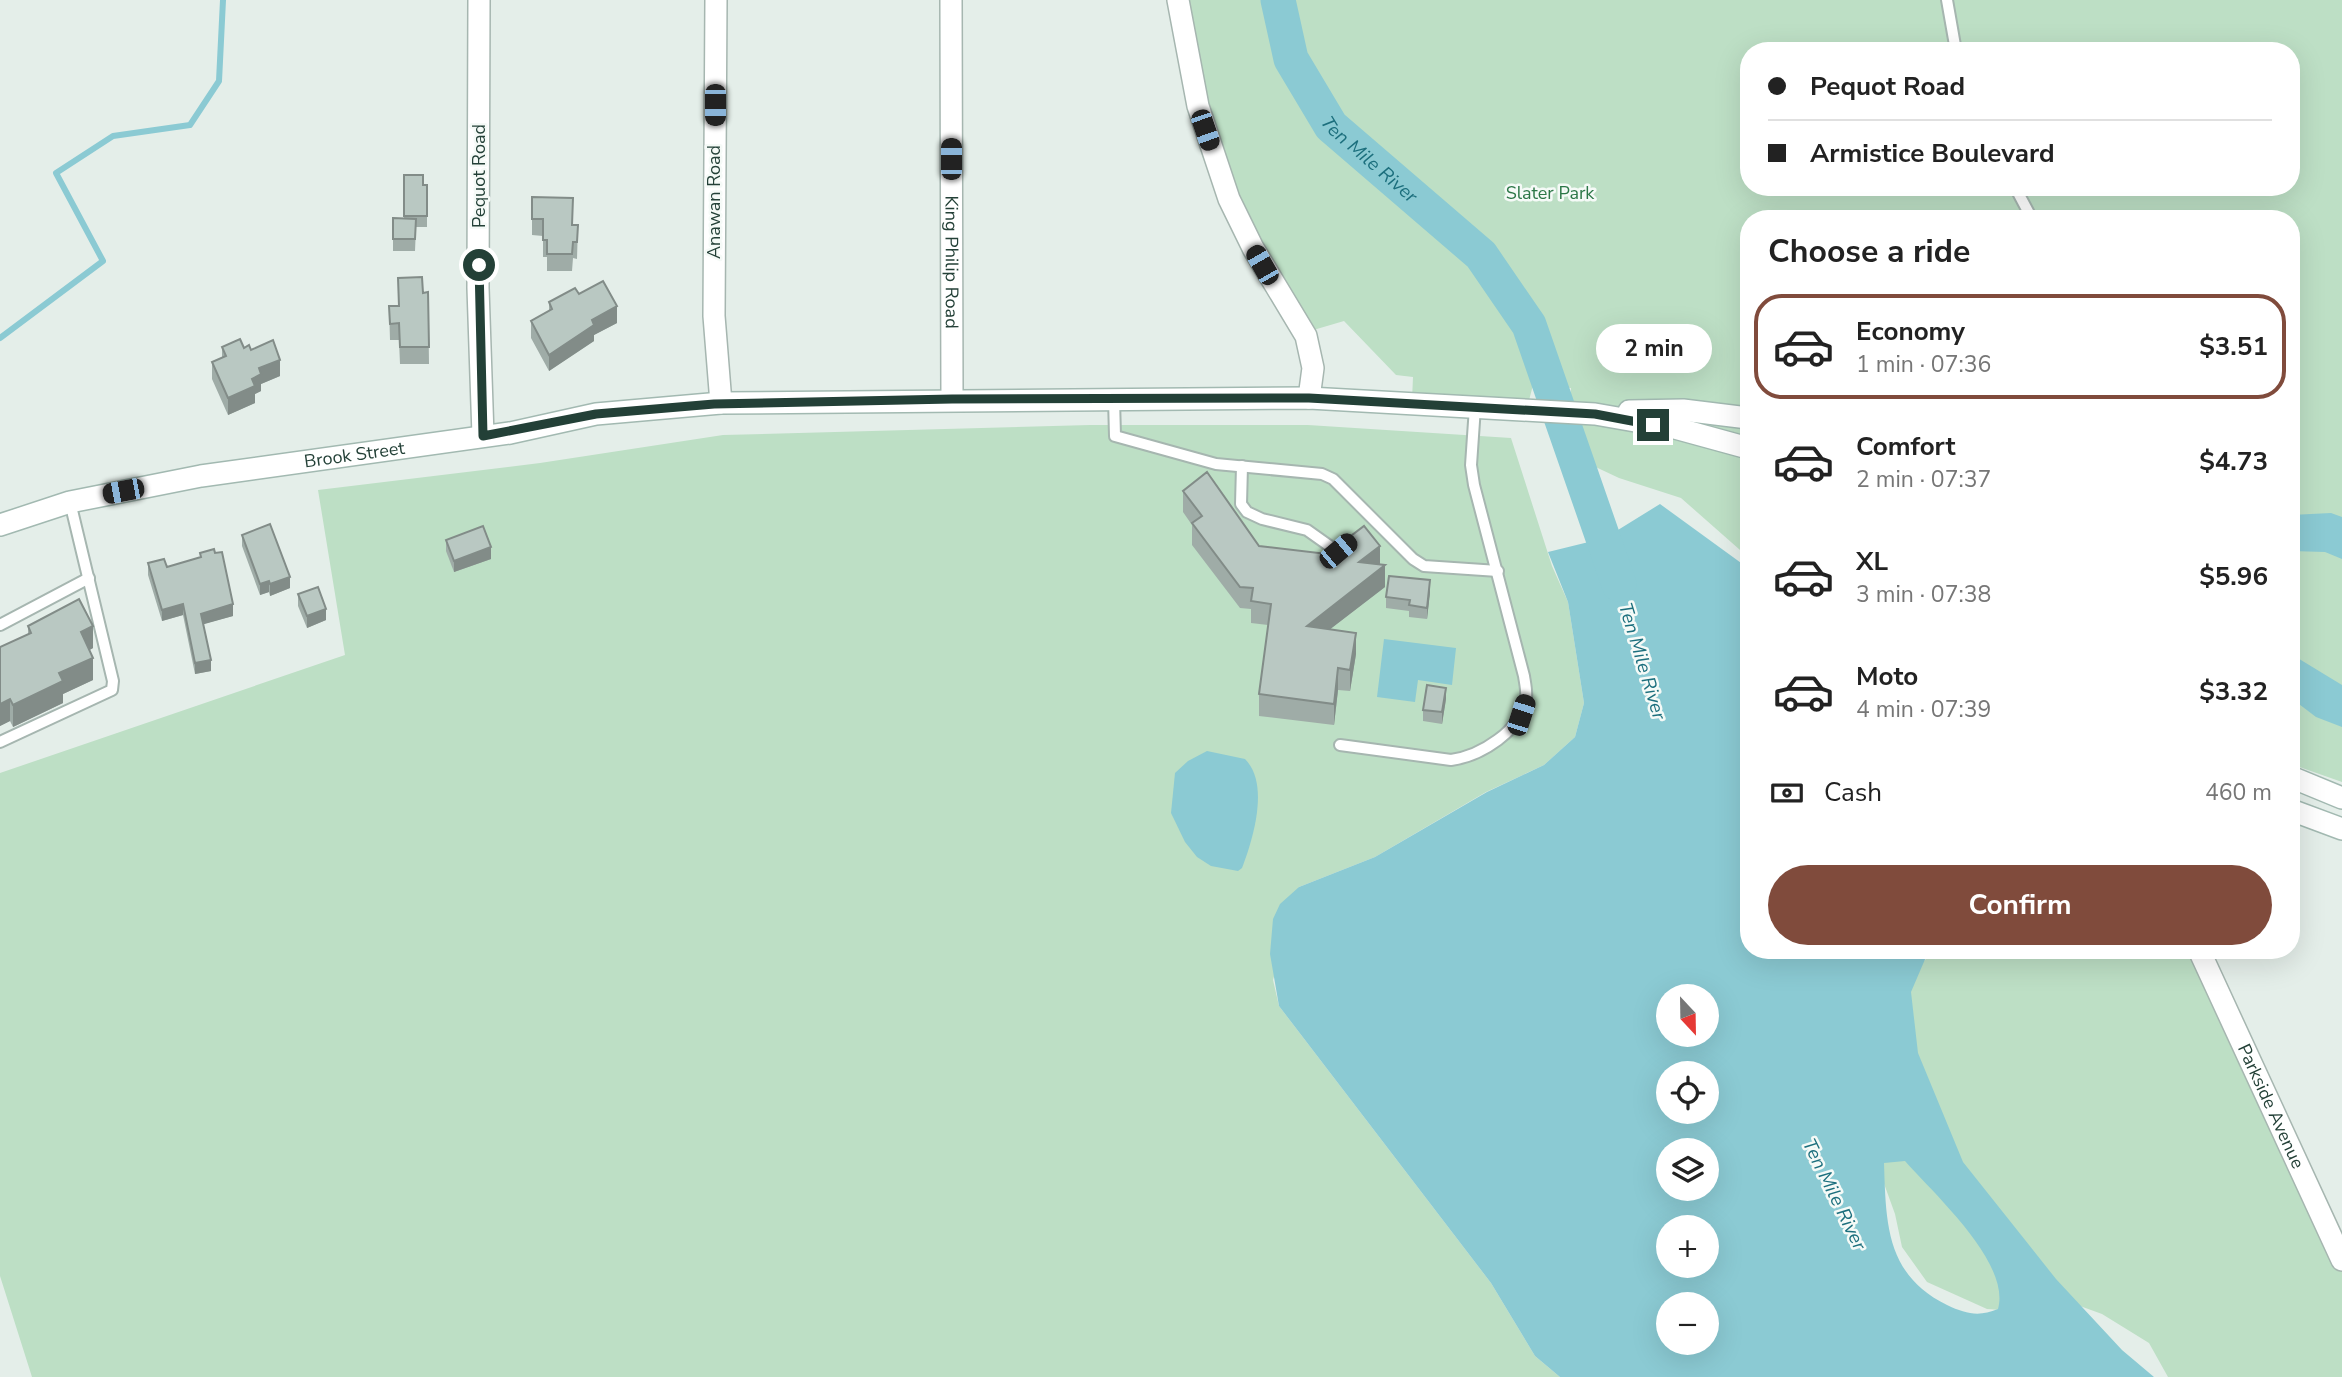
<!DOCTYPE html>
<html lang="en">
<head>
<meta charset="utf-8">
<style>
	:root { --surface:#fff; --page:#f6f6f6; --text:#222; --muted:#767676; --line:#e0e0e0; --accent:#804b3c }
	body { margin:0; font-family:"Nunito Sans",sans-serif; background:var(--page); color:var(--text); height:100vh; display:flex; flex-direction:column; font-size:26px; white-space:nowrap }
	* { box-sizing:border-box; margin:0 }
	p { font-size:23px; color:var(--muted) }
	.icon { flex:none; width:38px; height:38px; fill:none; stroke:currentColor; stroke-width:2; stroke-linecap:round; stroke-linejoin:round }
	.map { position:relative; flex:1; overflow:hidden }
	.panel { position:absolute; left:1740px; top:210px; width:560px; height:749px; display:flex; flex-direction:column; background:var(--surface); border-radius:28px; box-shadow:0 7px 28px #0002 }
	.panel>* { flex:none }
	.banner { position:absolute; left:1740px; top:42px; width:560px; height:154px; border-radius:28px; box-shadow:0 7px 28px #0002; display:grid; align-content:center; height:154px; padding:0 28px; background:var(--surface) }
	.needle { width:46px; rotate:158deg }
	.tools { position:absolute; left:1656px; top:984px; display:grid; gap:14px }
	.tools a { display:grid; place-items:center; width:63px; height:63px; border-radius:50%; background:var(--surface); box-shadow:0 7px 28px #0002; font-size:35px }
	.end { position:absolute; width:32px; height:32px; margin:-16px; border:9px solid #234037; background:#fff; box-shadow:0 0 0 4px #fff }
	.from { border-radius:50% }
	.bubble { position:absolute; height:49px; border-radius:24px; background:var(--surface); box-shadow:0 7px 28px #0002; font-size:23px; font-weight:700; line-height:49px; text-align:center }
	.car { position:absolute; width:21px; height:42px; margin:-21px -10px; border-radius:9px; box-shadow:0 0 5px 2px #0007; background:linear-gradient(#222 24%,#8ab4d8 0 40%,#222 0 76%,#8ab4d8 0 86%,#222 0) }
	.banner b { display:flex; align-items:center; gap:24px; height:66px; font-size:26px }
	.banner b+b { border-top:2px solid var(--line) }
	.banner i { width:18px; height:18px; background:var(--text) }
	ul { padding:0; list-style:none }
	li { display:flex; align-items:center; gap:21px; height:105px; margin:0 14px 10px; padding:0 14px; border:4px solid transparent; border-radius:28px }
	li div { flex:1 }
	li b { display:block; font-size:26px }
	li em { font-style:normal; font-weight:700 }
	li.selected { border-color:var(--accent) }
	li>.icon { width:63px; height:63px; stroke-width:1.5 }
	h2 { padding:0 28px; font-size:32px; line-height:84px }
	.pay { display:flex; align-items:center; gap:18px; height:77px; padding:0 28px; font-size:26px }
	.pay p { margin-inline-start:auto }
	.button { display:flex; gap:14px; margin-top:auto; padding:14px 28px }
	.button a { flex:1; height:80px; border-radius:42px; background:var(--accent); color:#fff; font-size:28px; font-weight:700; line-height:80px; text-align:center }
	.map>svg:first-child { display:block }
	.green { fill:#bddfc5; fill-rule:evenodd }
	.water { fill:#8bcad3; fill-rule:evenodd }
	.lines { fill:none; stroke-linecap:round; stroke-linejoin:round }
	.stream { stroke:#8bcad3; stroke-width:6 }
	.river { stroke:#8bcad3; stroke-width:35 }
	.lane-casing { stroke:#a6b6b0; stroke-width:14 }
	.street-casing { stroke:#a6b6b0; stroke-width:24 }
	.secondary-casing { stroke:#a2b9b1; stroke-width:24 }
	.lane { stroke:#fff; stroke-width:10 }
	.street { stroke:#fff; stroke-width:21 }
	.secondary { stroke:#fff; stroke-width:21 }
	.wall { fill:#9faca7 }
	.shaded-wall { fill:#828c88 }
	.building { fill:#b9c8c2; stroke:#828c88; stroke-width:2 }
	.route { stroke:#234037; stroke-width:9 }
	.labels { text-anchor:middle; stroke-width:5; stroke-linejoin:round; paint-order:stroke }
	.street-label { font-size:18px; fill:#234037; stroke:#f5faf7 }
	.park-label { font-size:18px; fill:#2c7747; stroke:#f5faf7 }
	.water-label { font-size:19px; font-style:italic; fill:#1c6f7d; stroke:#f5faf7 }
</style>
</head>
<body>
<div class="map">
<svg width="2342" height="1377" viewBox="0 0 2342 1377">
	<rect width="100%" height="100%" fill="#e4eee9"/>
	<g class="green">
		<path d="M1180 0H2342V782L2291 764V219H1748V557L1681 498 1619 478 1585 462 1567 435 1571 388 1533 385 1527 408 1412 400 1413 377 1396 375 1344 321 1310 331 1218 171ZM1748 51H2291V187H1748Z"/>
		<path d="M1090 425H1308L1511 438 1552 566 1568 602 1584 703 1575 737 1544 765 1486 792 1375 857 1299 887 1273 980 1279 1006 1491 1283 1535 1356 1560 1377H32L0 1276V773L345 655 318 490 540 463 723 435Z"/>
		<path d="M1937 950H2200L2342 1260V1377H2168L2149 1343 2102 1314 2080 1306 2033 1312 1987 1309 1927 1282 1902 1247 1895 1214 1878 1167 1892 987Z"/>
	</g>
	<g class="water">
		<path d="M1660 504 1748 568V950H1929L1911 992 1918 1053 1963 1162 2056 1279 2122 1350 2154 1377H1560L1535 1356 1491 1283 1279 1006 1270 954 1273 919 1280 904 1299 887 1375 857 1487 792 1544 765 1575 737 1584 703 1568 602 1548 552 1605 538ZM1668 996H1706V1034H1668ZM1668 1073H1706V1111H1668ZM1668 1150H1706V1188H1668ZM1905 1161C1934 1194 2011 1263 1998 1309 1979 1317 1966 1314 1947 1305 1886 1275 1886 1224 1884 1163ZM1668 1227H1706V1265H1668ZM1668 1304H1706V1342H1668Z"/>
		<path d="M2331 513 2342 517V559L2325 552 2291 551V515Z"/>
		<path d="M1384 639 1456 648 1452 685 1418 680 1415 702 1377 697Z"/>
		<path d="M2291 654 2342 685V727L2316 717 2291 698Z"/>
		<path d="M1207 751 1245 759C1270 784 1253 839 1242 868L1238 871 1211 866 1197 857 1185 842 1171 813 1175 773 1188 761Z"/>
	</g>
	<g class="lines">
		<path class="stream" d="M0 338 103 261 56 173 113 136 190 125 219 81 223 0"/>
		<path class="river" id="s1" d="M1278 0 1291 59 1331 126 1481 255 1529 325 1619 584"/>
		<defs>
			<g id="lane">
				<path d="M1947 0 1956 51"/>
				<path d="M2015 187 2032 219"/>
				<path d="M1114 399 1115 436 1216 464 1322 474 1333 479 1413 559 1424 566 1498 571"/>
				<path d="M1242 466 1241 504 1247 512 1262 519 1307 530 1338 552 1345 546"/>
				<path d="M0 625 89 578"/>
				<path d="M0 742 112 690 113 681 70 502"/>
				<path d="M1340 745 1451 760C1480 756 1522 731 1526 698 1527 691 1525 683 1524 676L1474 485 1471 465 1475 407"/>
			</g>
			<g id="street">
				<path d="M479 0 478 288 483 436"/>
				<path d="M716 0 714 316 721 403"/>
				<path id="s2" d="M951 0 952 399"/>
				<path d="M1178 0 1198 106 1229 199 1253 248 1306 336 1313 368 1309 398"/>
				<path id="s3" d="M2199 950 2342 1260"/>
			</g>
			<g id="secondary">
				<path d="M1629 411 1683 410 1748 418"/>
				<path id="s4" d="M0 525 70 502 201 476 510 433 596 414 721 403 1309 398 1595 414 1675 428 1748 448"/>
				<path d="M2291 777 2342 798"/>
				<path d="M2291 810 2342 829"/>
			</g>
		</defs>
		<use href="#lane" class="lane-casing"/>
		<use href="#street" class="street-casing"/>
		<use href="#secondary" class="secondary-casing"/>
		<use href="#lane" class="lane"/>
		<use href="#street" class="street"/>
		<use href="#secondary" class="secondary"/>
	</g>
	<g class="wall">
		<path d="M404 175 423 185H427V227H416L415 251H393V218L404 219Z"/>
		<path d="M532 197 573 225H578L577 259 573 258 572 271H547V257H543V236L532 235Z"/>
		<path d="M428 292 429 364H400L399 340H390L389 306H399L423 293Z"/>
		<path d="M579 294 617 323 594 335V341L549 371 531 338V321L549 311V302Z"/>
		<path d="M222 347 244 348 251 350 280 376 261 384V391L255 394V403L228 415 212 379V362L222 358Z"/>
		<path d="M1183 491 1259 546 1380 564 1385 587 1330 629 1356 654 1350 691 1338 690 1334 725 1259 716V694L1268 625 1251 623V609L1240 608 1192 545V525L1183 512Z"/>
		<path d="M242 535 290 588 270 596 269 592 260 595 242 546Z"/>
		<path d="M446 540 491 559 454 572 446 551Z"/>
		<path d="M200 553 233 616 203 624 211 671 195 674 183 615 162 621 148 575V563L167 567 200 557Z"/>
		<path d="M1430 592 1427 619 1409 617V611L1386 608V597Z"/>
		<path d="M298 594 326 620 307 628 298 606Z"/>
		<path d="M28 626 93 648 89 650 93 680 63 694V703L13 727 10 721 0 726V647L28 634Z"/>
		<path d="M1446 699 1442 724 1423 721V710Z"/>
	</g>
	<g class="shaded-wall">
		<path d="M617 306V323L594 335V341L549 371V355L592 320Z"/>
		<path d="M280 360V376L261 384V391L255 394V403L228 415V398L252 379 259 368Z"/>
		<path d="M1380 546V568L1359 562Z"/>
		<path d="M491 547V559L454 572V561Z"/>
		<path d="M1385 565V587L1307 647V626Z"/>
		<path d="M290 577V588L270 596V584Z"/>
		<path d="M1430 580V592L1427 619V608Z"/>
		<path d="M269 581V592L260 595V584Z"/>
		<path d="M183 604V615L162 621V610Z"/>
		<path d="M233 604V616L201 625V614Z"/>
		<path d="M326 609V620L307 628V616Z"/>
		<path d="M93 626V648L81 655V632Z"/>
		<path d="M1356 633V654L1350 691V670Z"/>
		<path d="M93 658V680L63 694V703L13 727V705L59 673Z"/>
		<path d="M211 660V671L195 674V663Z"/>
		<path d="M1338 668V690L1334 725V704Z"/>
		<path d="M1446 688V699L1442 724V712Z"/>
		<path d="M10 699V721L0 726V704Z"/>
	</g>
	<g class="building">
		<path d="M404 175H423V185H427V216H404Z"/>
		<path d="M532 197 573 198 572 225H578L577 242H573L572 254H547V240H543V219H532Z"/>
		<path d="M393 218 416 219 415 239H393Z"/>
		<path d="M422 277 423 293 428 292 429 347H400L399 323 390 324 389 306H399L398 278Z"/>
		<path d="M603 281 617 306 592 320 594 325 549 355 531 321 552 309 549 302 575 288 579 294Z"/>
		<path d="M240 339 244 348 249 345 251 350 273 340 280 360 259 368 261 374 252 379 255 386 228 398 212 362 226 356 222 347Z"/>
		<path d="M1207 472 1259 546 1327 554 1364 526 1380 546 1359 562 1385 565 1307 626 1356 633 1350 670 1338 668 1334 704 1259 694 1271 604 1251 601 1253 588 1240 587 1192 523 1202 516 1183 491Z"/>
		<path d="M270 524 290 577 270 584 269 581 260 584 242 535Z"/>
		<path d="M483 526 491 547 454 561 446 540Z"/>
		<path d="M214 549 215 553 222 552 233 604 201 614 211 660 195 663 183 604 162 610 148 563 164 559 167 567 201 557 200 553Z"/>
		<path d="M1389 576 1430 580 1427 608 1409 605 1410 600 1386 597Z"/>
		<path d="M318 587 326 609 307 616 298 594Z"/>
		<path d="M79 599 93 626 81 632 93 658 59 673 63 681 13 705 10 699 0 704V647L31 633 28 626Z"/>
		<path d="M1427 685 1446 688 1442 712 1423 710Z"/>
	</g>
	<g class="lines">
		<path class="route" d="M479 265 483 436 596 414 714 404 952 399 1309 398 1595 414 1653 425"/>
	</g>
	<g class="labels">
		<g class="street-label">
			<text transform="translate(479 176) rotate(-90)" y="6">Pequot Road</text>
			<text transform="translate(714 202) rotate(-90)" y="6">Anawan Road</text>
			<text dy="6" stroke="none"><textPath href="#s2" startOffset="262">King Philip Road</textPath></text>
			<text dy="6" stroke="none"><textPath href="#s4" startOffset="362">Brook Street</textPath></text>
			<text dy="6" stroke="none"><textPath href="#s3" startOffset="172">Parkside Avenue</textPath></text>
		</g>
		<g class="park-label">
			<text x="1550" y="199">Slater Park</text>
		</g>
		<g class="water-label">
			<text dy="7" stroke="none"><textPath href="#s1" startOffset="189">Ten Mile River</textPath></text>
			<text transform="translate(1643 661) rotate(73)" y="7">Ten Mile River</text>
			<text transform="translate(1835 1194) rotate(64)" y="7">Ten Mile River</text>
		</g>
	</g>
</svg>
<div class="tools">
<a><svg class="needle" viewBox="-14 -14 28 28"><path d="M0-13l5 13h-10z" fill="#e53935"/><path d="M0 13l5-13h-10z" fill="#767676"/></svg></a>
<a><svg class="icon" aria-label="locate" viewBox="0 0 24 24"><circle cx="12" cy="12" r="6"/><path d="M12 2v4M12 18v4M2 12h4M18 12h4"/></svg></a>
<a><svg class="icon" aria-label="layers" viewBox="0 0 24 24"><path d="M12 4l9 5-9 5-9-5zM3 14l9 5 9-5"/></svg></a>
<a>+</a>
<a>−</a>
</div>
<i class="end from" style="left:479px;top:265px"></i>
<i class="end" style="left:1653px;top:425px"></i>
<div class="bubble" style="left:1596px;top:324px;width:116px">2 min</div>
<i class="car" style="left:715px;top:105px;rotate:180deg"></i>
<i class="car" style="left:1205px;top:130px;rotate:161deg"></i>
<i class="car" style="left:951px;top:159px;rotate:0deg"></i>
<i class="car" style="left:1262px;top:265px;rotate:330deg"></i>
<i class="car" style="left:123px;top:491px;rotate:259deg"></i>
<i class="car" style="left:1338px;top:551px;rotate:50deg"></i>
<i class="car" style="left:1521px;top:715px;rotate:18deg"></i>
<div class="banner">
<b><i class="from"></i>Pequot Road</b>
<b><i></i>Armistice Boulevard</b>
</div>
<section class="panel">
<h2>Choose a ride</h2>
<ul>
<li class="selected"><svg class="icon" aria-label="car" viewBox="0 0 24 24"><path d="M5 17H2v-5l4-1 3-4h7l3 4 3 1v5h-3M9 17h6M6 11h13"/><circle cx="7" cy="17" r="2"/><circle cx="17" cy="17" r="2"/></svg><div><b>Economy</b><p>1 min · 07:36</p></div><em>$3.51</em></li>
<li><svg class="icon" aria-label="car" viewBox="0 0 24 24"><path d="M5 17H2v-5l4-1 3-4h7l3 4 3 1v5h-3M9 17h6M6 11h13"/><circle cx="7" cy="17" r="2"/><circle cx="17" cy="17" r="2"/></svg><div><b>Comfort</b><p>2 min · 07:37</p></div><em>$4.73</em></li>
<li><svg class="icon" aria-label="car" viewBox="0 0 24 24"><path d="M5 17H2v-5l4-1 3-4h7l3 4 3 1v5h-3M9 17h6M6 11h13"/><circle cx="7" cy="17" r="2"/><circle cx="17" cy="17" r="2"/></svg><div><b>XL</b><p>3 min · 07:38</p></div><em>$5.96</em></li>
<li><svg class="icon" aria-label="car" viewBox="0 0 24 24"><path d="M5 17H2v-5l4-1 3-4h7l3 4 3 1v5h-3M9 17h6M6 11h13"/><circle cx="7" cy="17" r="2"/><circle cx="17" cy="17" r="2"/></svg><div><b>Moto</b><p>4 min · 07:39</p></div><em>$3.32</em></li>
</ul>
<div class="pay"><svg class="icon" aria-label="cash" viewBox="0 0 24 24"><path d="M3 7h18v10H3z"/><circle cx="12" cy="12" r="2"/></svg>Cash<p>460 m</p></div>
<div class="button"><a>Confirm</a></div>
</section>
</div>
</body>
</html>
